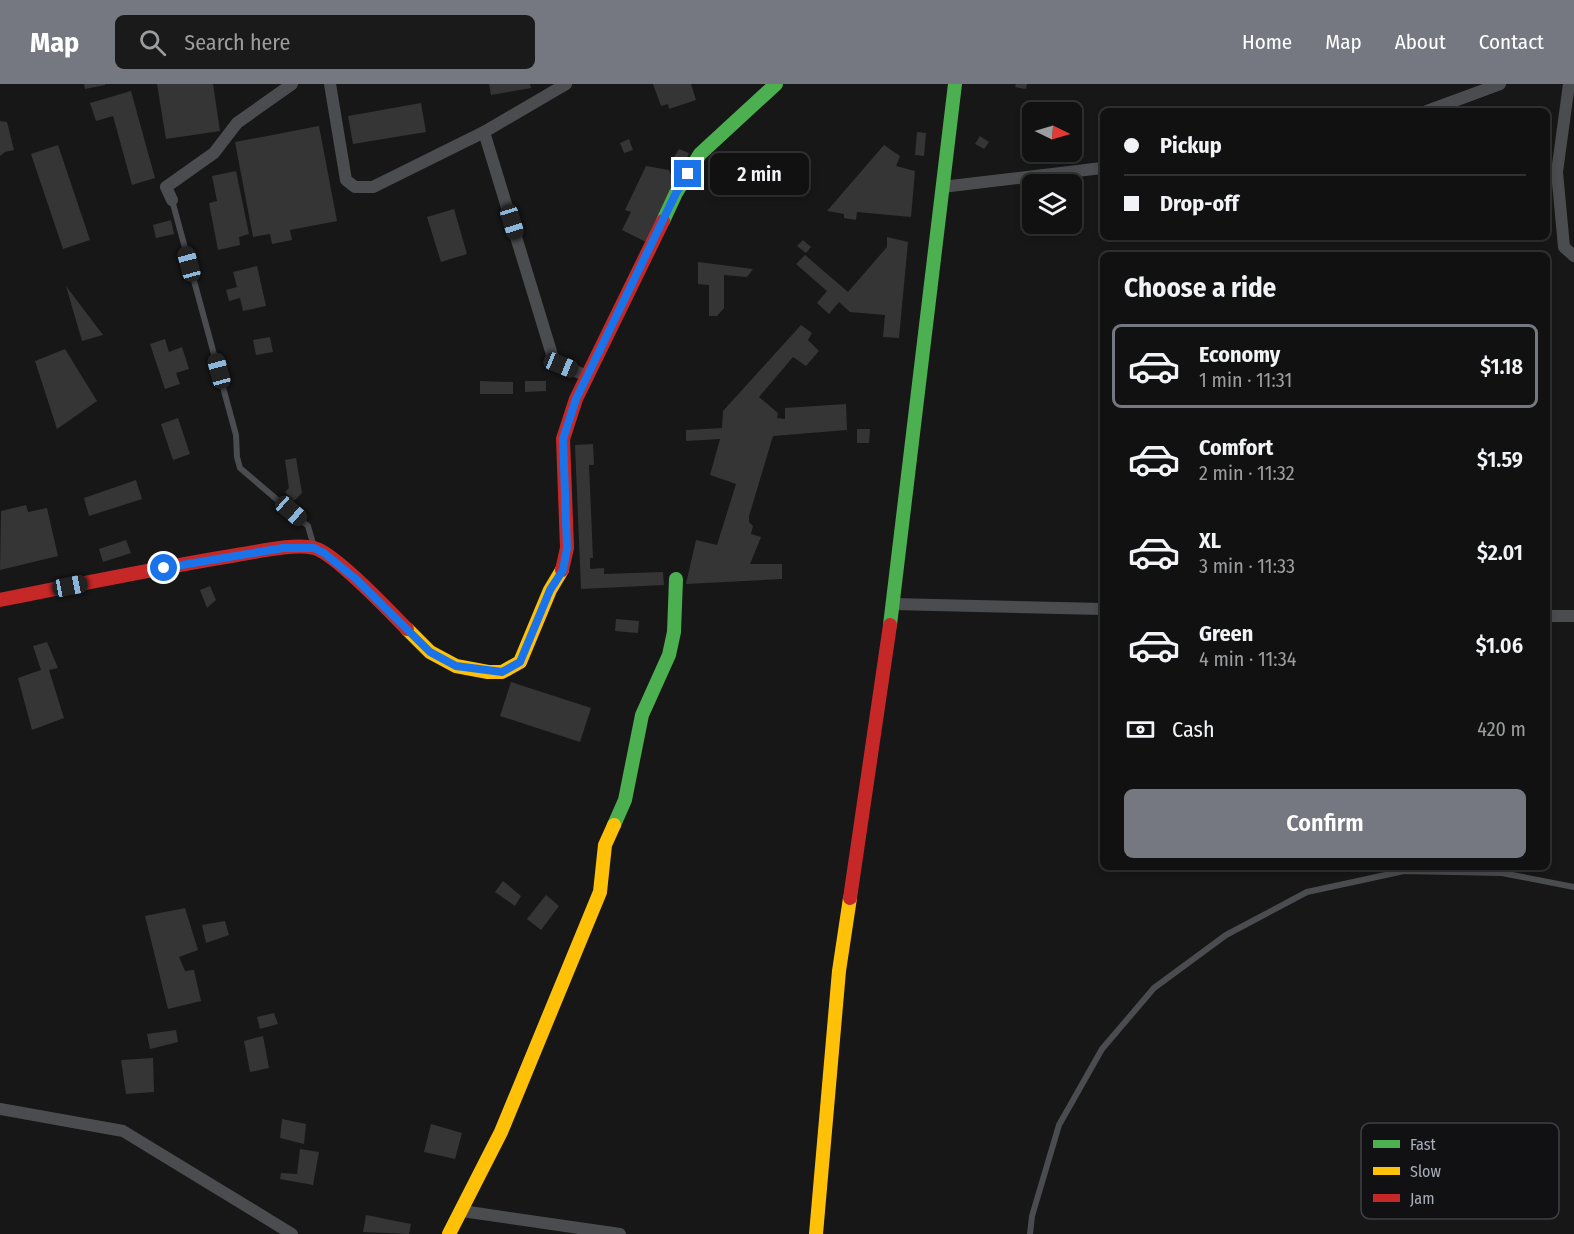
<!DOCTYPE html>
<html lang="en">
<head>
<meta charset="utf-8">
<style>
	:root { --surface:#111; --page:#1a1a1a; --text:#f1f3f6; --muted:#9c9d9f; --line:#303131; --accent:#757880 }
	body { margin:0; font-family:"Fira Sans Condensed",sans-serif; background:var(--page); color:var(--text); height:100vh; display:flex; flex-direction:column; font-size:22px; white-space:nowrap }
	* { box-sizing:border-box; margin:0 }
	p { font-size:20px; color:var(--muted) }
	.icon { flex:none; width:33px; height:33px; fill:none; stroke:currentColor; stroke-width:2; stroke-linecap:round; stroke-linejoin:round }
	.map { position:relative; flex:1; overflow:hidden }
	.details { position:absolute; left:1100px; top:168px; width:450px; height:618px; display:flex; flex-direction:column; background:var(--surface); border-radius:9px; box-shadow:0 3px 9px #0003,0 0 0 2px var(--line) }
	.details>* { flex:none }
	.guide { position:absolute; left:1100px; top:24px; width:450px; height:132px; border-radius:9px; box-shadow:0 3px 9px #0003,0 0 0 2px var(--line); display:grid; align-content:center; height:132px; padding:0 24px; background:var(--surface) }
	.needle { width:39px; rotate:95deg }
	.controls { position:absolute; left:1022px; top:18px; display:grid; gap:12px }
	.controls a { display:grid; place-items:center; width:60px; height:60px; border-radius:9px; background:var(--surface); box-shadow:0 3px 9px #0003,0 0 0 2px var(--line); font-size:30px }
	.end { position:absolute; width:27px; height:27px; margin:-14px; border:8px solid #1a73e8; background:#fff; box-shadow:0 0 0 3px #fff }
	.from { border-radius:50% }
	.bubble { position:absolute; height:42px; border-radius:9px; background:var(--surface); box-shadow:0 3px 9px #0003,0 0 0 2px var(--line); font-size:20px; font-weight:600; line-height:42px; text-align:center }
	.car { position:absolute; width:18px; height:36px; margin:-18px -9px; border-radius:8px; box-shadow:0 0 4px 2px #0007; background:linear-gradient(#222 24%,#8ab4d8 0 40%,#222 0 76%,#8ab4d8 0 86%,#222 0) }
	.guide b { display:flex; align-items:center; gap:21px; height:57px; font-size:22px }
	.guide b+b { border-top:2px solid var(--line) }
	.guide i { width:15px; height:15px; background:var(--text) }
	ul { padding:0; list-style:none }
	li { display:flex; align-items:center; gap:18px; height:84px; margin:0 12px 9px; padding:0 12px; border:3px solid transparent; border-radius:9px }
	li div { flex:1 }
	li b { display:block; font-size:22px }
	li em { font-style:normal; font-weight:600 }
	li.active { border-color:var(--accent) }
	li>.icon { width:54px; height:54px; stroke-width:1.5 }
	h2 { padding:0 24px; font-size:27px; line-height:72px }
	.pay { display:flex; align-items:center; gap:15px; height:66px; padding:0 24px; font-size:22px }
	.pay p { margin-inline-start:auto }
	.button { display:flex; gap:12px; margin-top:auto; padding:12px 24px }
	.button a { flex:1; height:69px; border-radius:9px; background:var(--accent); color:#fff; font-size:24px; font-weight:600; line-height:69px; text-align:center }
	header { display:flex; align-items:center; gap:36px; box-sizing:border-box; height:84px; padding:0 30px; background:var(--accent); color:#fff }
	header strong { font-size:28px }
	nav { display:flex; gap:33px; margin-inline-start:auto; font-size:21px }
	.search { width:420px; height:54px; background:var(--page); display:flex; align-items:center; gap:15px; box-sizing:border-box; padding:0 21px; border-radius:9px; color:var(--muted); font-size:22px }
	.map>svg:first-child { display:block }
	.building { fill:#353536 }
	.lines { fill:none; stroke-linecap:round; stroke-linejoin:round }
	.lane { stroke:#4b4c50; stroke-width:6 }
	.street { stroke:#4b4c50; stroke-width:12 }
	.fast { stroke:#4caf50; stroke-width:14 }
	.slow { stroke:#ffc107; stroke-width:14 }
	.jam { stroke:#c62828; stroke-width:14 }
	.route { stroke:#1a73e8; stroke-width:8 }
	.key { fill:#111113; stroke:#3e4045; stroke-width:1.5 }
	.key-label { font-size:16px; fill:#a8adb8 }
</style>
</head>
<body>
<header>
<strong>Map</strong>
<div class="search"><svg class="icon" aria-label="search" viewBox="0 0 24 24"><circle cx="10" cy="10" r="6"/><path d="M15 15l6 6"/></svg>Search here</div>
<nav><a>Home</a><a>Map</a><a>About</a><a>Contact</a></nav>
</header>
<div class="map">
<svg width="1574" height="1150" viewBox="0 0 1574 1150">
	<rect width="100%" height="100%" fill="#171717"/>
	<g class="building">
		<path d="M84 0H105V1L85 5Z"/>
		<path d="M157 0H213L220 47 166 55Z"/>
		<path d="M489 0H530L531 4 491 11Z"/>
		<path d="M653 0H691L696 16 669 25 668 20 661 22Z"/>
		<path d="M1016 0H1027L1026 5 1015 3Z"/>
		<path d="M131 7 155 94 132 101 113 32 96 37 90 19Z"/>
		<path d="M421 19 426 48 353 60 348 32Z"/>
		<path d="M0 37 7 38 14 66 5 68 0 72Z"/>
		<path d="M319 42 337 137 290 146 292 156 272 160 270 150 253 153 235 58Z"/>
		<path d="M917 48 926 49 924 72 915 71Z"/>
		<path d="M980 52 989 58 984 65 975 60Z"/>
		<path d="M629 55 633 66 624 69 620 59Z"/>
		<path d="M58 61 90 156 63 165 31 70Z"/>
		<path d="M884 61 900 72 896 82 915 87 911 133 857 128 856 136 844 134V130L827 127Z"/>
		<path d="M679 65 689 69 685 78 674 73Z"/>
		<path d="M646 82 669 86 674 99 646 158 622 146 631 128 625 126Z"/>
		<path d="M236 87 249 150 239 153 240 161 218 166 209 119 217 117 212 92Z"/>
		<path d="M454 125 467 170 441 178 427 133Z"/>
		<path d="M171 136 174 150 156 154 153 141Z"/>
		<path d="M887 153 908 158 899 254 883 253 885 231 850 228 839 218 829 230 817 219 827 207 796 180 805 171 848 208 887 163Z"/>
		<path d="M803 156 811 163 806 169 797 162Z"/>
		<path d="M698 178 753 185 747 193 724 191V224L717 232H709V201L698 200Z"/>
		<path d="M257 182 266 222 243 227 240 214 229 217 226 206 237 203 233 188Z"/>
		<path d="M66 202 103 251 82 257Z"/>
		<path d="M801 241 812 249 808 256 819 267 806 282 793 273 759 313 778 329 777 334 785 335V324L846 320 847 346 773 352 749 432V438L753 442 751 450 761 453 750 480H782V495L686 500 696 456 717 461 736 400 710 391 720 355 686 357V346L722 344 723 327Z"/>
		<path d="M270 253 273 268 256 271 253 256Z"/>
		<path d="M165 255 169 268 182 263 189 285 176 289 180 300 165 305 150 260Z"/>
		<path d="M65 265 97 317 57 345 35 277Z"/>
		<path d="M480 297 513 298V310H480Z"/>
		<path d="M525 297H546V307L525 308Z"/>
		<path d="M178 334 190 370 173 376 161 340Z"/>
		<path d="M857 345H870L869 359H857Z"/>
		<path d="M593 360 594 381H589L593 474H590V485L604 484V490L663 488 664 501 581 505 575 361Z"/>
		<path d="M296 374 302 409 294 417 285 408 289 404 285 376Z"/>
		<path d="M136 396 142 415 89 432 84 414Z"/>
		<path d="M26 421 28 428 47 424 58 472 0 486 1 427Z"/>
		<path d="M126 456 131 469 103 478 99 465Z"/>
		<path d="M210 502 216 516 207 524 200 506Z"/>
		<path d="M616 535 639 537 638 549 615 547Z"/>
		<path d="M47 558 58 584 49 586 64 634 32 646 18 594 41 586 33 562Z"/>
		<path d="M511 598 591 624 580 658 500 632Z"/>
		<path d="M503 797 521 812 515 822 495 808Z"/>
		<path d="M546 811 559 822 541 846 527 835Z"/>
		<path d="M185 824 198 866 179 873 185 887 194 886 201 917 168 925 145 832Z"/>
		<path d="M225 837 229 851 206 859 202 841Z"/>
		<path d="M274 929 278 940 260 945 257 933Z"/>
		<path d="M176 946 178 958 150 965 147 950Z"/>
		<path d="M263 952 269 984 250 988 244 957Z"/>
		<path d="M153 974 154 1008 126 1010 121 976Z"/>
		<path d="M282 1035 306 1040 304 1060 280 1054Z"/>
		<path d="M431 1040 462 1049 455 1075 424 1068Z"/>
		<path d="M300 1065 319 1068 313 1101 280 1095 281 1089 297 1090Z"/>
		<path d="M366 1131 411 1140 409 1150 363 1148Z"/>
	</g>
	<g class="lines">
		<g class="lane">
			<path d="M172 116 236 351 237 373 240 384 308 442 314 463"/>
			<path d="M1030 1150 1032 1132 1059 1041 1102 965 1154 904 1226 851 1307 808 1404 787 1502 789 1574 803"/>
		</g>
		<g class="street">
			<path d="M330 0 346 96 355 103H373L484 48 566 0"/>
			<path d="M1569 0 1557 88 1564 163 1574 172"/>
			<path d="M1427 27 1500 0"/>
			<path d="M484 48 553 274 561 281 587 292"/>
			<path d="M942 103 1102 84"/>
			<path d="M172 116 166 103 214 69 237 39 292 0"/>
			<path d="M893 520 1102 525"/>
			<path d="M1546 532H1574"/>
			<path d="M0 1025 123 1047 292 1150"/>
			<path d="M462 1127 620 1150"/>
		</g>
		<g class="fast">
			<path d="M663 137 676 109 700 70 776 0"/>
			<path d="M890 541 955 0"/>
			<path d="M614 741 625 716 642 631 669 571 674 548 676 495"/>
		</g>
		<g class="slow">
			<path d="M407 545 430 568 456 582 488 588H502L520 578 550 506 562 486"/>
			<path d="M449 1150 501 1048 600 808 605 761 614 741"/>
			<path d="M816 1150 839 887 850 814"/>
		</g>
		<g class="jam">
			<path d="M562 486 567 464 563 355 576 315 663 137"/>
			<path d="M0 516C79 500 158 484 237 471 258 468 294 459 314 464 335 469 389 527 407 545"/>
			<path d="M850 814 890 541"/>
		</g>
	</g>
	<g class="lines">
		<path class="route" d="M164 484 283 464H314L324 469 356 495 430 568 456 582 502 588 520 578 550 506 563 486 567 464 563 355 576 315 676 109 688 90"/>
	</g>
	<rect x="1361" y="1039" width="198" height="96" rx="9" class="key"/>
	<rect x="1373" y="1056" width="27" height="8" fill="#4caf50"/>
	<rect x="1373" y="1083" width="27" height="8" fill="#ffc107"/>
	<rect x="1373" y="1110" width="27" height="8" fill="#c62828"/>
	<g class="key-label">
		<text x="1410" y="1066">Fast</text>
		<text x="1410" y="1093">Slow</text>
		<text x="1410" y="1120">Jam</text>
	</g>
</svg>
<div class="controls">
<a><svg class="needle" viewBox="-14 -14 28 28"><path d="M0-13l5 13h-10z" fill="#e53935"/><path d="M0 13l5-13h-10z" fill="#9c9d9f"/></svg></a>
<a><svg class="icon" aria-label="layers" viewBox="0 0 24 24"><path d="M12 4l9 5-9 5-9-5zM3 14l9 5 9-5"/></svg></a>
</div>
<i class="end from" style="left:164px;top:484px"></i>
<i class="end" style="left:688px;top:90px"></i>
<div class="bubble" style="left:710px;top:69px;width:99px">2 min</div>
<i class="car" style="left:512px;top:138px;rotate:163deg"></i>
<i class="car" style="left:189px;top:180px;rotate:345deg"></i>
<i class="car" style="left:561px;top:281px;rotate:112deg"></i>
<i class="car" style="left:219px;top:287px;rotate:345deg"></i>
<i class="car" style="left:291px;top:427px;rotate:131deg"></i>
<i class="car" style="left:70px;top:502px;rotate:79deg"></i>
<div class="guide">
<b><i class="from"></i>Pickup</b>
<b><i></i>Drop-off</b>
</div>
<section class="details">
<h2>Choose a ride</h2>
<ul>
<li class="active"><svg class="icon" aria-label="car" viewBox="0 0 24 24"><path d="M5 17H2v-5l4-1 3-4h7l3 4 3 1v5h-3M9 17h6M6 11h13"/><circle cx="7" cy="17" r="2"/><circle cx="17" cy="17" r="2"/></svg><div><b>Economy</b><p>1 min · 11:31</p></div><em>$1.18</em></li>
<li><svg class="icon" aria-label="car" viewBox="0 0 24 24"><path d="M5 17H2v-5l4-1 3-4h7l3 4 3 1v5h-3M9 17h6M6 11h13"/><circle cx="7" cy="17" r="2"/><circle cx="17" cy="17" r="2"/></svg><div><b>Comfort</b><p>2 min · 11:32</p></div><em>$1.59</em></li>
<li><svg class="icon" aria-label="car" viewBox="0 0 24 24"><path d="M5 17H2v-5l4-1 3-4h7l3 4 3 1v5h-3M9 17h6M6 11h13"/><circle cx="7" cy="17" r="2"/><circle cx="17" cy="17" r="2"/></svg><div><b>XL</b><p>3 min · 11:33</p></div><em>$2.01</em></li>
<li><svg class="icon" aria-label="car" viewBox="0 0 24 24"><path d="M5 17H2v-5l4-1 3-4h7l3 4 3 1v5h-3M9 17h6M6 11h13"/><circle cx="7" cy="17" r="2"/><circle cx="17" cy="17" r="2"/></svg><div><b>Green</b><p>4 min · 11:34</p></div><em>$1.06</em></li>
</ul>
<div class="pay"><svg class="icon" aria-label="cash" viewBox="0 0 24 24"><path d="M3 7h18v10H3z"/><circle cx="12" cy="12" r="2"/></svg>Cash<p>420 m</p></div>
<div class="button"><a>Confirm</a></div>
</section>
</div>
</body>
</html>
